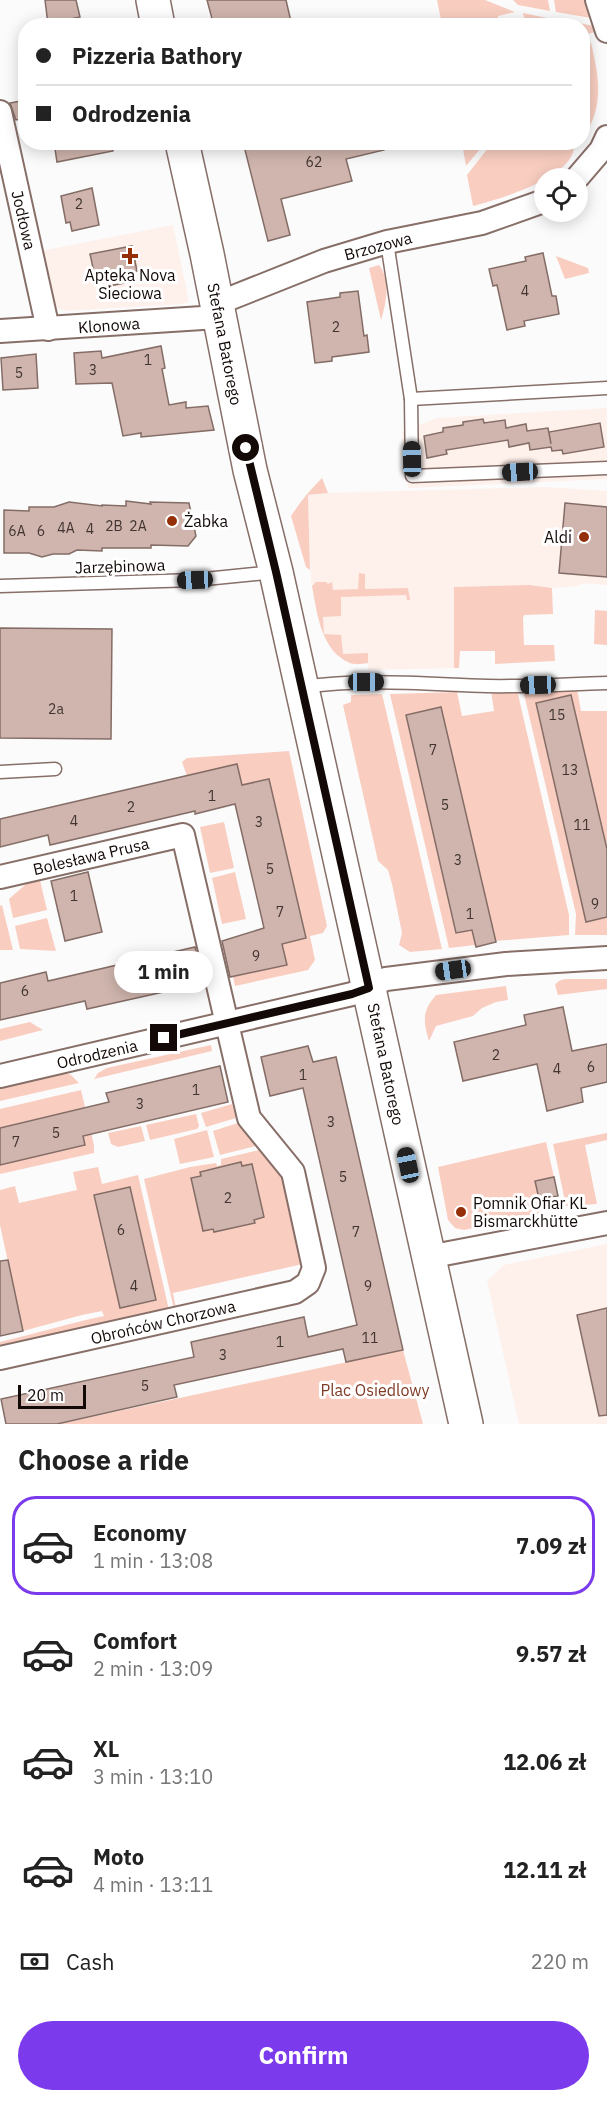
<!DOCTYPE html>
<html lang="en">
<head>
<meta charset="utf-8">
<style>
	:root { --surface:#fff; --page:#f6f6f6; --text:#222; --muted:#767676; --line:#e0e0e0; --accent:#7c3aed }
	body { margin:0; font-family:"IBM Plex Sans",sans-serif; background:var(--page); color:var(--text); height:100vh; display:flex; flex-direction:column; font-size:22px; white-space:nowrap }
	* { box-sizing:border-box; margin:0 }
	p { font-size:20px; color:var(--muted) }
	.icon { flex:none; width:33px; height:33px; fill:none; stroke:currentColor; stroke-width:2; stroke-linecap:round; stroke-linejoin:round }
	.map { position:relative; height:1424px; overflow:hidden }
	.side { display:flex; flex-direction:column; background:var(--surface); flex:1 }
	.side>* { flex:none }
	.hud { position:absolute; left:18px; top:18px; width:572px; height:132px; border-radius:24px; box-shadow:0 3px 15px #0003; display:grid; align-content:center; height:132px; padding:0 18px; background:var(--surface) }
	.buttons { position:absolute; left:534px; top:168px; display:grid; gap:12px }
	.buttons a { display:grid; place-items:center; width:54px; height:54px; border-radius:50%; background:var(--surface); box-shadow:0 3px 15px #0003; font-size:30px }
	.scale { position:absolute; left:18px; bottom:15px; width:68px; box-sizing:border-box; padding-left:6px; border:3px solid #130a08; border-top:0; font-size:16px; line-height:21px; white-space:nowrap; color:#130a08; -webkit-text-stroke:4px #fff; paint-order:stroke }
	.end { position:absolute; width:27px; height:27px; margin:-14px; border:8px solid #130a08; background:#fff; box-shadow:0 0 0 3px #fff }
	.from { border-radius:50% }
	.bubble { position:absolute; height:42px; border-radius:21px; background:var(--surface); box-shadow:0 3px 15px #0003; font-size:20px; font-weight:800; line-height:42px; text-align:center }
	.car { position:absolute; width:18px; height:36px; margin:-18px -9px; border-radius:8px; box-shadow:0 0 4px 2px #0007; background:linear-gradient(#222 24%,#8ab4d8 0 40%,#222 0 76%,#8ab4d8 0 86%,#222 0) }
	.hud b { display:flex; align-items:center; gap:21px; height:57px; font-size:22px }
	.hud b+b { border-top:2px solid var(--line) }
	.hud i { width:15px; height:15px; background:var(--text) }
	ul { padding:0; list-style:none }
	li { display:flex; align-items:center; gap:18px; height:99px; margin:0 12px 9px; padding:0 6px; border:3px solid transparent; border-radius:24px }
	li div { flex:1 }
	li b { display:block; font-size:22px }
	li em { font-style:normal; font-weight:800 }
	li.current { border-color:var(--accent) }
	li>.icon { width:54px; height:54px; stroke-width:1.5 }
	h2 { padding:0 18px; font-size:27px; line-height:72px }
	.pay { display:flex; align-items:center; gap:15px; height:66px; padding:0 18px; font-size:22px }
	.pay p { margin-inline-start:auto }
	.button { display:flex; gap:12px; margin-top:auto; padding:12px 18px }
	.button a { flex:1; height:69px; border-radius:36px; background:var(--accent); color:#fff; font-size:24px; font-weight:800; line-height:69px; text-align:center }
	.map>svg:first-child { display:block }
	.built { fill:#fef0eb }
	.green { fill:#f9cec1 }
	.building { fill:#cfb5ad; stroke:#846d66; stroke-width:1.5 }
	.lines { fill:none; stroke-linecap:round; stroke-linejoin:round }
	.lane-casing { stroke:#876f68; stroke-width:15 }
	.street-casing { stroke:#876f68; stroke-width:26 }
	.secondary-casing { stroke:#876f68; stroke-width:36 }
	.lane { stroke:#fff; stroke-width:12 }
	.street { stroke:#fff; stroke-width:22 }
	.secondary { stroke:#fff; stroke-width:33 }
	.route { stroke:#130a08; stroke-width:8 }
	.poi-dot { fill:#952f07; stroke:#fff; stroke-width:2 }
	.labels { text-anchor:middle; stroke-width:6; stroke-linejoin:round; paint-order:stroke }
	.number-label { font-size:14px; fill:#423531 }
	.street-label { font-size:16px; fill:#130a08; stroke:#fff }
	.poi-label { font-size:16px; fill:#130a08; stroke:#fff; text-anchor:start }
	.park-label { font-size:16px; fill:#7f3a25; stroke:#fff }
</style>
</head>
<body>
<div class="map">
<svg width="607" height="1424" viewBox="0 0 607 1424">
	<rect width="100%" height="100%" fill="#fbfbfb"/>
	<g class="built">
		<path d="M173 225 189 302 181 304 68 311 59 309 53 303 41 251Z"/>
		<path d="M607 408V479L408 488 402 432 437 418Z"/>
		<path d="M544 487 607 491V585L584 583 577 586 553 588 530 585 454 587V668L368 670V663L351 664 333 652 324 634 311 581 308 495 325 494V493Z"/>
		<path d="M607 1244V1424H519L487 1281 504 1265Z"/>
	</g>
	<g class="green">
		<path d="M437 0H485L515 12 498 16V20L471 25H442Z"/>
		<path d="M513 0H548L550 11 518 5Z"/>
		<path d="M554 0H586L591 18 556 12Z"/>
		<path d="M523 13 552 19 553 25H534L532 21 525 22Z"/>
		<path d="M558 19 594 26 596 32 582 35V26L559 25Z"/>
		<path d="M591 43C598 72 604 102 588 129L582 126V45Z"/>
		<path d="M462 143V142L485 143 466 166Z"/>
		<path d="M492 143H574C578 177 499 199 473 206L467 175Z"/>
		<path d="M556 256 588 268 589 273 565 279Z"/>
		<path d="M379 265C391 280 386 304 381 320L369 268Z"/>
		<path d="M322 478 328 493 308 495 310 570 306 567 291 516C300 502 310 490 322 478Z"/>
		<path d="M359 573 365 574V589L408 588 410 600H407L406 595 341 597V616L323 617 324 634 341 635 343 654 368 653V663C363 664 355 665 350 663 321 651 317 613 312 586L316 582H326L328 584 332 582 333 590 358 589Z"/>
		<path d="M530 585 552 588 553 614 524 615 523 618 524 645H554L555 661 495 664V651H460L459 668H454V587Z"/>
		<path d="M595 610 607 611V645L594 644Z"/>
		<path d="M577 689 581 711H607V935H575L576 914 523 690Z"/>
		<path d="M517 690 569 915V935L495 941 491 926 472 930 475 945 449 948 390 694 457 692 462 716 494 711 491 691Z"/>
		<path d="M382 694 442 949 410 952 399 945 402 933 392 884 388 870 378 861 343 705 351 702V695Z"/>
		<path d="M289 751 327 926 323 933 310 936 315 960 308 970 235 986 233 977 286 965 282 944 306 938 269 779 242 785 187 776 182 762 187 758Z"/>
		<path d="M224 822 234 868 210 873 200 827Z"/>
		<path d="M235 872 246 919 222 924 212 878Z"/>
		<path d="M39 876 47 910 13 918 9 899 33 878Z"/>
		<path d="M2 905 13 950H0V906Z"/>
		<path d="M47 918 56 951 20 949 15 926Z"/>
		<path d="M574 979H607V989L558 995 555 985C560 978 566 979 574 979Z"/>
		<path d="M506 986 508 1000 496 1002 482 1008 473 1016 436 1026 429 1041C423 1021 422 1011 436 995Z"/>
		<path d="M30 1022 43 1030 0 1041V1029Z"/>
		<path d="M211 1045 212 1051 94 1079 98 1073 107 1068Z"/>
		<path d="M63 1072 71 1075 79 1083 0 1101V1087Z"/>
		<path d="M81 1090 94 1145V1153L0 1174V1109Z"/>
		<path d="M232 1104 236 1118 206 1127 201 1113Z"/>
		<path d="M196 1114 199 1126 197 1129 150 1140 146 1125Z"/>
		<path d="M238 1123 256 1146 220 1155 213 1131Z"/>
		<path d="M141 1126 145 1141 118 1147 111 1144 108 1133Z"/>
		<path d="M207 1130 214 1157 180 1164 174 1139Z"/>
		<path d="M607 1133V1140L585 1145 597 1204 566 1206 553 1144Z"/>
		<path d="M546 1142 554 1177 535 1181 541 1213 464 1230 455 1228 448 1220 438 1167Z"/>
		<path d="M263 1149 284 1174 303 1264 173 1293 176 1309H174L144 1179 190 1167 216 1163 217 1166 221 1165V1159Z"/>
		<path d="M98 1167 102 1184 138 1175 169 1310 0 1348V1342C35 1334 69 1323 104 1316L102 1311 82 1315 23 1331 0 1225V1190L15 1186 19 1203 77 1190 73 1172Z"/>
		<path d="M403 1350 423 1424H59Z"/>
	</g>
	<g class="building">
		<path d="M45 0H76L80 17 48 24Z"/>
		<path d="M207 0H286L292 26H214Z"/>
		<path d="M26 100V118L16 120 10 103Z"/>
		<path d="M54 142H112L113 151 57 162Z"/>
		<path d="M243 142H384V150L346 159 352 181 281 199 290 235 268 241Z"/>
		<path d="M92 188 99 225 72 231 70 222 66 223 61 196Z"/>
		<path d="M132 246 137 271H133L135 281 109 286 107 275 95 277 90 254Z"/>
		<path d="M543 253 552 296H556L559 314 524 321 525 326 507 330 497 285 493 286 489 269 526 261 525 257Z"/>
		<path d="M358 291 364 336 367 335 369 352 332 357V361L315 363 307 302 340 297V293Z"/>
		<path d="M161 346 165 368 162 369 169 405 186 402V408L208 406 214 430 141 437V433L123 436 112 383 76 384 74 353 101 351 102 358Z"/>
		<path d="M36 354 38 388 3 390 1 358Z"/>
		<path d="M483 419 484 423 505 420 506 428 526 424 527 431 548 428 551 444 549 432 600 423 604 447 563 454 562 450 552 451 551 447 530 450 529 443 509 447 508 440 446 450 447 454 427 458 424 436 443 432V428L463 425V422Z"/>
		<path d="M126 501 151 504 150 502 189 503 196 536 188 546 151 545V548H102V551L77 550 69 554H53L42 557 29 553H4V510L29 511V507H54L69 502 102 506V505L126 506Z"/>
		<path d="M565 503 607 507V577L559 573Z"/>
		<path d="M0 628 112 629 111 739 0 738Z"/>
		<path d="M571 695 607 849V917L586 922 536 703Z"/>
		<path d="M441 707 496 942 476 947 472 930 456 933 406 715Z"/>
		<path d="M237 764 242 785 269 779 306 938 282 944 287 965 230 977 222 941 264 928 235 804 195 814V811L50 845 48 835 0 847V819Z"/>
		<path d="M88 872 102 932 65 941 51 881Z"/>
		<path d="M195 947 204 983 87 1009 85 1001 0 1020V983L46 972 48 981Z"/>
		<path d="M563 1007 572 1051 607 1044V1082L581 1088 583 1102 547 1111 537 1064 463 1081 454 1042 526 1025 524 1015Z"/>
		<path d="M308 1046 313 1062 336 1057 403 1350 346 1362 343 1349 174 1385 177 1397 57 1424H6L1 1399 194 1357 191 1342 304 1317 308 1337 357 1325 303 1088 270 1096 261 1057Z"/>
		<path d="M220 1066 228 1102 83 1136 85 1145 0 1165V1128L109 1102 106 1093Z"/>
		<path d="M241 1162 242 1166 252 1164 264 1217 254 1220 255 1223 214 1232 213 1229 203 1231 191 1178 201 1176 200 1172Z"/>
		<path d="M554 1177 558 1196 539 1199 535 1181Z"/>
		<path d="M130 1187 156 1300 120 1308 94 1195Z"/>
		<path d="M8 1260 23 1331 0 1336V1261Z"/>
		<path d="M607 1308V1415L599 1416 577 1315Z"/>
	</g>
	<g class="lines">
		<defs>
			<g id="lane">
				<path d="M387 242 411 399 412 476 607 468"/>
				<path d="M411 399 607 388"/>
				<path d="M0 586 195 580 275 572"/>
				<path d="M303 687C363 678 426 684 487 686 527 687 567 684 607 683"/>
				<path d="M0 772 55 769"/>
			</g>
			<g id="street">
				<path d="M597 0 607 31"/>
				<path d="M0 112 48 329"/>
				<path d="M577 178 601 150 607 137"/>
				<path d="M216 304 324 261 387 242 482 223 544 201"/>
				<path d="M0 331 218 317"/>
				<path d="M0 877 183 835 249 1118 293 1172 314 1268 308 1283 295 1292 0 1358"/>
				<path d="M0 1076 352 994 386 979 506 964 607 958"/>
				<path d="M428 1257 607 1223"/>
			</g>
			<g id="secondary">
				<path d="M153 0 158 26"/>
				<path d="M182 142 207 254 250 470 276 572 466 1424"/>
			</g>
		</defs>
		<use href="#lane" class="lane-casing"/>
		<use href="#street" class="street-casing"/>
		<use href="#secondary" class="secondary-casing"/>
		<use href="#lane" class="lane"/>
		<use href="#street" class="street"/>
		<use href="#secondary" class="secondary"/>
	</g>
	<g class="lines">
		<path class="route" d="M164 1038 352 994 369 988 276 572 246 448"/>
	</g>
	<g class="poi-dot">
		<path d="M127 247h6v6h6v6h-6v6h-6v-6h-6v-6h6z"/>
		<circle cx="172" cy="521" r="6"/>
		<circle cx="584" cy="537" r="6"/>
		<circle cx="461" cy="1212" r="6"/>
	</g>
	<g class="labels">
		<g class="number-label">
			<text x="314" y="167">62</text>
			<text x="79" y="209">2</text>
			<text x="525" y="296">4</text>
			<text x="336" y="332">2</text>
			<text x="148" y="365">1</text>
			<text x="93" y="375">3</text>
			<text x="19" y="378">5</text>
			<text x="114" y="531">2B</text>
			<text x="138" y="531">2A</text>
			<text x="66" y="533">4A</text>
			<text x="90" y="534">4</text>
			<text x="17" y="536">6A</text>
			<text x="41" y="536">6</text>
			<text x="56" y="714">2a</text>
			<text x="557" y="720">15</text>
			<text x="433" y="755">7</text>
			<text x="570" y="775">13</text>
			<text x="212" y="801">1</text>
			<text x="445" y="810">5</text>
			<text x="131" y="812">2</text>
			<text x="74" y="826">4</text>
			<text x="259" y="827">3</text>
			<text x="582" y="830">11</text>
			<text x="458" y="865">3</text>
			<text x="270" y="874">5</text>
			<text x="74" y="901">1</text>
			<text x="595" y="909">9</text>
			<text x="280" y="917">7</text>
			<text x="470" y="919">1</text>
			<text x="256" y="961">9</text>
			<text x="25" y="996">6</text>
			<text x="496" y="1060">2</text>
			<text x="591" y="1072">6</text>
			<text x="557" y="1074">4</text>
			<text x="303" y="1080">1</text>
			<text x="196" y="1095">1</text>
			<text x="140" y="1109">3</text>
			<text x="331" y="1127">3</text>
			<text x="56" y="1138">5</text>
			<text x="16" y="1147">7</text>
			<text x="343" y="1182">5</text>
			<text x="228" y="1203">2</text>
			<text x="121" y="1235">6</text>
			<text x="356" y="1237">7</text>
			<text x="134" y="1291">4</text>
			<text x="368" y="1291">9</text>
			<text x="370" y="1343">11</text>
			<text x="280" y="1347">1</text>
			<text x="223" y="1360">3</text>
			<text x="145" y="1391">5</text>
		</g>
		<g class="street-label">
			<text transform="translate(24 220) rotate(77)" y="6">Jodłowa</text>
			<text transform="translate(378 246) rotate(-15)" y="6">Brzozowa</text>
			<text transform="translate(109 325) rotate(-4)" y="6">Klonowa</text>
			<text transform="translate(225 344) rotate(79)" y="6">Stefana Batorego</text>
			<text transform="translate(120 566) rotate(-2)" y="6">Jarzębinowa</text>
			<text transform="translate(91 856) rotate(-13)" y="6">Bolesława Prusa</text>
			<text transform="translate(97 1054) rotate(-13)" y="6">Odrodzenia</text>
			<text transform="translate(386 1064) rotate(78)" y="6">Stefana Batorego</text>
			<text transform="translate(163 1322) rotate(-13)" y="6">Obrońców Chorzowa</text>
		</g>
		<g class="poi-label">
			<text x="130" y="281" text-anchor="middle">Apteka Nova<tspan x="130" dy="18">Sieciowa</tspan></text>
			<text x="184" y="527">Żabka</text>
			<text x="572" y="543" text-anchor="end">Aldi</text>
			<text x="473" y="1209">Pomnik Ofiar KL<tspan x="473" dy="18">Bismarckhütte</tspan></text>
		</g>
		<g class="park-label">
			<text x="375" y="1396">Plac Osiedlowy</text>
		</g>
	</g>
</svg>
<div class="buttons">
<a><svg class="icon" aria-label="locate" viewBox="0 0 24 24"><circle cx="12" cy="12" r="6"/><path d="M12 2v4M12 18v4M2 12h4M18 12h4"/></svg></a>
</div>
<div class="scale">20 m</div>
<i class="end from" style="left:246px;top:448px"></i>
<i class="end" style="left:164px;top:1038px"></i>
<div class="bubble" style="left:114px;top:951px;width:99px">1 min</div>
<i class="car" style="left:412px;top:459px;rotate:359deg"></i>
<i class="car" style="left:520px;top:472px;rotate:267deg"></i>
<i class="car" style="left:195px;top:580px;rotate:268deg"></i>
<i class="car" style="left:366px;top:682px;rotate:90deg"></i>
<i class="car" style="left:538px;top:685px;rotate:268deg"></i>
<i class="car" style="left:453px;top:970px;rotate:262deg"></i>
<i class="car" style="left:408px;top:1165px;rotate:348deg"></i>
<div class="hud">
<b><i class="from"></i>Pizzeria Bathory</b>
<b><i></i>Odrodzenia</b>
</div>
</div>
<section class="side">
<h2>Choose a ride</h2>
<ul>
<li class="current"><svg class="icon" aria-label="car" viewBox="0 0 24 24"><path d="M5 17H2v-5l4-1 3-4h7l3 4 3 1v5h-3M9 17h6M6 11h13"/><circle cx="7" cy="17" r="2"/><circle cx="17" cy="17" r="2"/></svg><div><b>Economy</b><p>1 min · 13:08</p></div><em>7.09 zł</em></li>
<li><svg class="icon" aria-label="car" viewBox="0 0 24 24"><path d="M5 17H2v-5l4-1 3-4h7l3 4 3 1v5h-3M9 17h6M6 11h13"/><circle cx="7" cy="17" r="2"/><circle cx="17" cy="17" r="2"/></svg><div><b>Comfort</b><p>2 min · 13:09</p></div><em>9.57 zł</em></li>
<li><svg class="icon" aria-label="car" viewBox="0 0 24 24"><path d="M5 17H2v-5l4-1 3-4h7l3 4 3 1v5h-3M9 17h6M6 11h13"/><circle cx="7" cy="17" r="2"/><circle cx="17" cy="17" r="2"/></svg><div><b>XL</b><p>3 min · 13:10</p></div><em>12.06 zł</em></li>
<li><svg class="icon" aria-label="car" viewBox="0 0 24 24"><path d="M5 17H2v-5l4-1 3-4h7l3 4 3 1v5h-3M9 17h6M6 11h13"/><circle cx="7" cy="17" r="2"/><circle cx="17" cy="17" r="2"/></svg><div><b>Moto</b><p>4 min · 13:11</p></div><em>12.11 zł</em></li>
</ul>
<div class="pay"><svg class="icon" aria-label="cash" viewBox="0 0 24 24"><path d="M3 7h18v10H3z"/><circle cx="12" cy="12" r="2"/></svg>Cash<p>220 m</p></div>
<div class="button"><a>Confirm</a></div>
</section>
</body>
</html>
